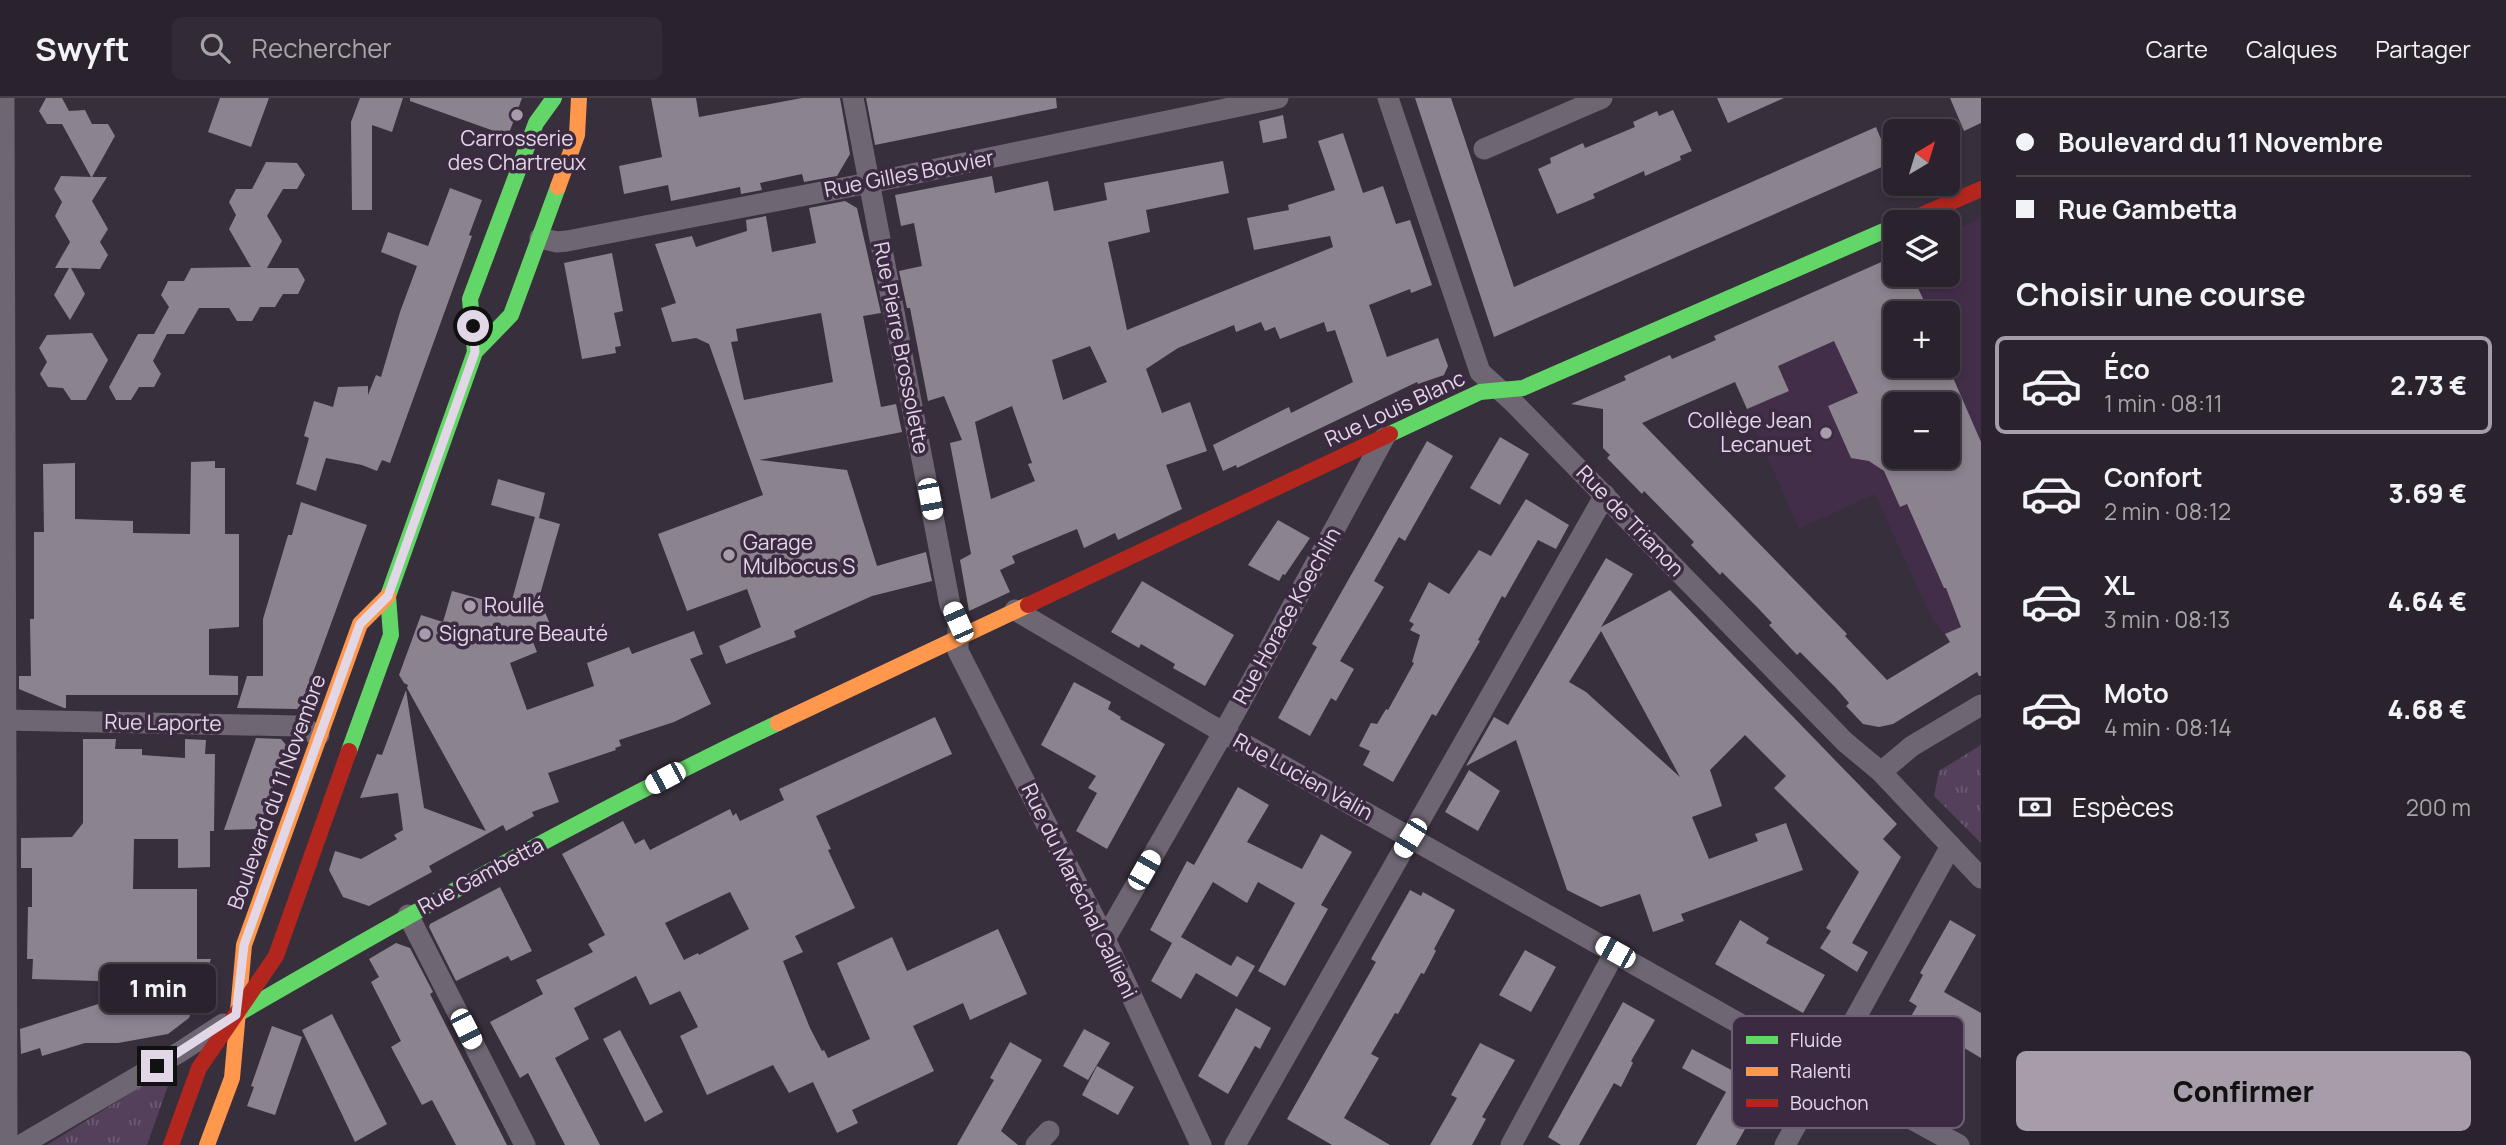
<!DOCTYPE html>
<html lang="fr">
<head>
<meta charset="utf-8">
<style>
	:root { --surface:#2a232d; --page:#322b35; --text:#f1f3f6; --muted:#a5a4aa; --line:#464049; --accent:#a69caa }
	body { margin:0; font-family:Manrope,sans-serif; background:var(--page); color:var(--text); height:100vh; display:flex; flex-direction:column; font-size:26px; white-space:nowrap }
	* { box-sizing:border-box; margin:0 }
	p { font-size:23px; color:var(--muted) }
	.icon { flex:none; width:38px; height:38px; fill:none; stroke:currentColor; stroke-width:2; stroke-linecap:round; stroke-linejoin:round }
	.map { position:relative; flex:1; overflow:hidden }
	.panel { display:flex; flex-direction:column; background:var(--surface); width:525px }
	.panel>* { flex:none }
	.guide { display:grid; align-content:center; height:154px; padding:0 35px; background:var(--surface) }
	.needle { width:46px; rotate:38deg }
	.fabs { position:absolute; left:1883px; top:21px; display:grid; gap:14px }
	.fabs a { display:grid; place-items:center; width:77px; height:77px; border-radius:10px; background:var(--surface); box-shadow:0 4px 10px #0003,0 0 0 2px var(--line); font-size:35px }
	.end { position:absolute; width:32px; height:32px; margin:-16px; border:9px solid #e2d7e6; background:#111; box-shadow:0 0 0 4px #111 }
	.from { border-radius:50% }
	.bubble { position:absolute; height:49px; border-radius:10px; background:var(--surface); box-shadow:0 4px 10px #0003,0 0 0 2px var(--line); font-size:23px; font-weight:800; line-height:49px; text-align:center }
	.car { position:absolute; width:21px; height:42px; margin:-21px -10px; border-radius:9px; box-shadow:0 0 5px 2px #0007; background:linear-gradient(#fff 24%,#345 0 40%,#fff 0 76%,#345 0 86%,#fff 0) }
	.guide b { display:flex; align-items:center; gap:24px; height:66px; font-size:26px }
	.guide b+b { border-top:2px solid var(--line) }
	.guide i { width:18px; height:18px; background:var(--text) }
	ul { padding:0; list-style:none }
	li { display:flex; align-items:center; gap:21px; height:98px; margin:0 14px 10px; padding:0 21px; border:4px solid transparent; border-radius:10px }
	li div { flex:1 }
	li b { display:block; font-size:26px }
	li em { font-style:normal; font-weight:800 }
	li.selected { border-color:var(--accent) }
	li>.icon { width:63px; height:63px; stroke-width:1.5 }
	h2 { padding:0 35px; font-size:32px; line-height:84px }
	.pay { display:flex; align-items:center; gap:18px; height:77px; padding:0 35px; font-size:26px }
	.pay p { margin-inline-start:auto }
	.cta { display:flex; gap:14px; margin-top:auto; padding:14px 35px }
	.cta a { flex:1; height:80px; border-radius:10px; background:var(--accent); color:#111; font-size:28px; font-weight:800; line-height:80px; text-align:center }
	header { display:flex; align-items:center; gap:42px; box-sizing:border-box; height:98px; padding:0 35px; background:var(--surface); border-bottom:2px solid var(--line) }
	header strong { font-size:33px }
	nav { display:flex; gap:38px; margin-inline-start:auto; font-size:24px }
	.search { width:490px; height:63px; background:var(--page); display:flex; align-items:center; gap:18px; box-sizing:border-box; padding:0 24px; border-radius:10px; color:var(--muted); font-size:26px }
	main { display:flex; flex:1; min-height:0 }
	.map>svg:first-child { display:block }
	.built { fill:#422e49; fill-rule:evenodd }
	.grass { fill:url(#grass-tufts) }
	.building { fill:#8b838e; fill-rule:evenodd }
	.lines { fill:none; stroke-linecap:round; stroke-linejoin:round }
	.street { stroke:#6f6673; stroke-width:21 }
	.fast { stroke:#63d668; stroke-width:16 }
	.slow { stroke:#ff974d; stroke-width:16 }
	.jam { stroke:#b3261e; stroke-width:16 }
	.route { stroke:#e2d7e6; stroke-width:9 }
	.poi-dot { fill:#a69caa; stroke:#3b2a41; stroke-width:2.5 }
	.labels { text-anchor:middle; stroke-width:7; stroke-linejoin:round; paint-order:stroke }
	.poi-label { font-size:21px; fill:#e2d7e6; stroke:#3b2a41; text-anchor:start }
	.street-label { font-size:21px; fill:#e2d7e6; stroke:#3b2a41 }
	.key { fill:#3b2a41; stroke:#6d5e73; stroke-width:2 }
	.key-label { font-size:19px; fill:#e2d7e6 }
</style>
</head>
<body>
<header>
<strong>Swyft</strong>
<div class="search"><svg class="icon" aria-label="search" viewBox="0 0 24 24"><circle cx="10" cy="10" r="6"/><path d="M15 15l6 6"/></svg>Rechercher</div>
<nav><a>Carte</a><a>Calques</a><a>Partager</a></nav>
</header>
<main>
<div class="map">
<svg width="1981" height="1047" viewBox="0 0 1981 1047">
	<defs>
		<pattern id="grass-tufts" width="24" height="20" patternUnits="userSpaceOnUse" patternTransform="scale(1.75)"><rect width="24" height="20" fill="#55405c"/><path d="M3 7l-1-3M5 7V3M7 7l1-3M15 17l-1-3M17 17v-4M19 17l1-3" fill="none" stroke="#6d5b73"/></pattern>
	</defs>
	<rect width="100%" height="100%" fill="#382f3c"/>
	<path class="built" d="M1981 120V572L1972 577 1956 550 1931 519 1875 396 1799 431 1714 238 1895 157V177H1948V135ZM1895 215H1948V268H1895ZM1895 306H1948V359H1895Z"/>
	<g class="grass">
		<path d="M1981 647V745L1934 698 1939 673Z"/>
		<path d="M163 975 170 982 147 1047H47Z"/>
	</g>
	<g class="building">
		<path d="M46 0H62L69 13 85 12 92 26H108L115 38 92 79H107L92 103 108 131 100 144 108 157 100 171 71 170 85 196 70 222 54 197 69 170H55L70 144 55 118 62 104 54 91 61 78 91 79 62 26H47L39 13Z"/>
		<path d="M220 0H269L251 49 208 34Z"/>
		<path d="M360 0H403L392 34 372 27V112H352L351 24Z"/>
		<path d="M410 0H522L508 38 410 3Z"/>
		<path d="M651 0H696L699 19 802 0H840L850 56 837 78 804 84 802 76 760 85 762 92 741 96 740 89 671 103 668 87 624 96 619 68 662 59Z"/>
		<path d="M866 0H1056L1057 10 875 47Z"/>
		<path d="M1415 0H1451L1514 189 1876 29 1891 65 1494 239Z"/>
		<path d="M1717 0H1784L1728 25Z"/>
		<path d="M1950 0H1981V25L1964 33Z"/>
		<path d="M1673 12 1692 53 1680 58 1681 62 1645 78 1644 73 1593 96 1595 100 1557 116 1538 71 1551 65 1550 60 1583 45 1585 50 1635 29 1633 24 1657 13 1659 18Z"/>
		<path d="M1283 17 1287 40 1263 45 1259 23Z"/>
		<path d="M1343 35 1363 95 1383 88 1396 126 1410 122 1432 187 1411 195 1410 191 1369 207 1387 259 1438 240 1448 268 1444 277 1418 286 1417 284 1237 370 1236 367 1223 373 1213 347 1289 309 1291 315 1353 284 1335 232 1327 234 1324 224 1280 241 1275 229 1265 233 1261 224 1236 234 1234 227 1178 250 1146 271 1162 315 1190 304 1207 353 1166 367 1182 411 1118 442 1115 435 1084 450 1077 431 1012 458 1015 465 1000 472 1010 494 969 513 960 462 971 456 950 345 962 342 944 298 928 303 910 210H907L899 173 922 168 914 125 901 128 895 97 992 78 995 95 1048 83 1054 113 1107 102 1104 85 1223 63 1229 95 1146 112 1150 134 1108 144 1127 232 1333 149 1330 138 1254 152 1247 120 1289 112 1288 107 1335 92 1318 43ZM1090 248 1107 284 1063 302 1052 262ZM1012 308 1032 365 1028 366 1035 383 991 401 975 324Z"/>
		<path d="M266 64 297 65 305 77 297 91H283L267 118 282 143 267 170H298L305 182 298 196H283L275 209H260L252 223H237L229 210H199L184 236H167L153 263 161 276 154 289H139L131 302H116L109 289 138 236H154L169 209 161 197 168 183H184L191 170 251 169 229 131 236 117 229 104 236 91H252Z"/>
		<path d="M450 90 482 102 469 137 472 138 390 365 382 362 377 373 362 367 326 360 316 393 296 386 309 340 304 338 314 303 333 309 338 289 368 288V297L376 277 381 279 400 214 417 168 381 154 388 134 428 148Z"/>
		<path d="M845 103 857 110 881 215 863 218 881 309 896 306 902 334 759 362 847 372 877 468 926 454 932 483 872 498 794 533 796 539 726 566 719 548 761 529 747 491 687 513 658 436 763 397 709 246 696 240 672 244 661 210 676 205 655 146 692 138 696 149 747 133 746 122 766 118 772 154 816 145 809 110ZM821 215 833 284 744 302 731 244 738 243 736 231Z"/>
		<path d="M612 155 623 213 614 215 621 248 615 249 616 255 582 261 564 165Z"/>
		<path d="M1895 158V177H1912L1924 203 1915 207 1919 215H1895V268H1948L1981 344V578H1979L1977 574 1893 626 1879 629 1863 626 1846 608 1849 605 1836 590 1800 554 1797 557 1769 527 1772 525 1758 510 1722 474 1720 477 1691 447 1694 444 1644 393 1642 396 1607 360 1610 357 1603 350V311L1571 306 1626 282 1624 278 1670 257 1672 261 1716 242 1714 238ZM1834 243 1858 295 1828 308 1851 360 1869 363 1884 373 1900 409 1907 406 1944 490H1946L1961 529 1945 536 1950 544 1887 582 1845 538 1847 536 1642 325 1735 284 1747 311 1789 293 1778 268ZM1895 306H1948V359H1895Z"/>
		<path d="M92 235 108 262 86 302H71L63 290 48 289 40 276 47 264 39 250 47 237Z"/>
		<path d="M1500 339 1529 356 1500 407 1470 390Z"/>
		<path d="M1427 343 1453 358 1405 443 1399 439 1374 483 1384 489 1340 563 1354 571 1336 603 1331 600 1310 638 1278 620 1317 549 1312 546Z"/>
		<path d="M215 363V370H225V436H239V529L209 531V577L238 578V597H66V610H64L19 591V578H31L30 521H34V434H44L43 366 75 365V421L133 423V435L190 436 191 364Z"/>
		<path d="M498 381 545 395 539 420 560 426 539 500 550 526 529 534 537 554 510 565 527 612 594 588 587 565 629 549 632 556 694 533 703 556 690 561 711 606 674 624 619 642 621 648 615 650 616 652 548 675 559 704 532 714 534 718 506 733 503 727 469 746 429 768 432 774 369 808 343 799 329 772 335 753 361 761 397 741 394 737 403 732 398 695 360 700 377 656 382 657 406 592 424 710 486 733 407 590 408 587 404 585 399 577 421 517 443 524 452 493 510 509 535 419 491 407Z"/>
		<path d="M1526 401 1569 427 1556 451 1538 442 1505 500 1502 498 1478 542 1480 543 1436 618 1432 616 1393 684 1363 667 1370 653 1359 648 1371 625 1377 626 1386 611 1388 612 1414 565 1412 564 1420 537 1410 532 1414 526 1409 523 1429 484 1449 496 1479 452 1491 458Z"/>
		<path d="M301 404 367 427 302 605 297 611 237 610 247 578H263V521L288 437H292Z"/>
		<path d="M1278 422 1310 440 1285 477 1283 476 1279 483 1248 467Z"/>
		<path d="M1606 460 1633 476 1601 529 1670 492 1897 726 1883 741 1901 759 1852 845 1868 854 1857 874 1820 850 1831 833 1826 830 1859 774 1774 690 1786 678 1745 637 1710 672 1722 708 1692 719 1709 761 1758 743 1755 736 1786 725 1803 772 1681 816 1684 823 1653 834 1640 796 1601 809 1567 792 1516 642 1466 668 1494 619 1508 627ZM1601 533 1680 679 1586 594 1569 584Z"/>
		<path d="M1142 483 1234 537 1205 588 1173 570 1175 566 1141 546 1139 550 1111 534Z"/>
		<path d="M1074 584 1111 604 1108 611 1121 619 1120 621 1165 646 1107 751 1076 733 1097 695 1088 690 1096 678 1041 647Z"/>
		<path d="M935 619 952 656 816 718 831 751 828 752 855 810 795 838 803 854 783 863 810 930 822 953 824 952 828 960 870 941 837 865 892 839 907 873 998 831 1027 896 970 922 963 905 913 928 934 973 852 1012 858 1025 837 1035 813 984 789 995 773 967 707 997 680 938 698 929 680 893 650 907 636 878 574 910 589 941 555 960 600 1047H565L528 975 520 980 490 924 543 896 536 882 593 854 588 846 605 837 562 756 623 723 635 746 644 741 650 752 730 711 733 718 736 715 740 723 784 702 779 691ZM730 794 749 831 699 857 698 855 684 862 665 825Z"/>
		<path d="M256 640 281 641 288 649 258 731 224 732Z"/>
		<path d="M83 641H116L115 651H142V657L185 660V641L206 642 205 656H215L214 733H210V769L178 770V741H134L133 791H197V861H211L189 920 168 936 118 945H85L42 958 40 950 21 956 20 931 164 885 32 881 33 861H27L28 809H32V770H21V740L72 739 83 725Z"/>
		<path d="M1469 672 1500 693 1478 733 1445 714Z"/>
		<path d="M1238 689 1269 707 1247 744 1302 771 1321 736 1352 754 1321 807 1328 811 1285 888 1258 873 1295 805 1258 784 1247 805 1213 784 1181 839 1231 868 1237 858 1255 868 1237 899 1196 875 1181 901 1151 883 1172 845 1150 832 1187 763 1194 767Z"/>
		<path d="M500 789 532 853 511 863 508 858 456 883 429 829 430 826Z"/>
		<path d="M1410 792 1421 798 1423 794 1455 812 1434 851 1436 853 1424 876 1421 875 1398 916 1395 915 1371 956 1379 960 1344 1020 1390 1047H1332L1287 1021 1376 864 1371 861Z"/>
		<path d="M1740 822 1769 840 1766 845 1825 877 1803 915 1715 866Z"/>
		<path d="M1950 822 1976 837 1944 894 1981 915V960L1944 938 1941 944 1938 942 1917 981 1886 962 1917 908 1909 903 1923 877 1920 875Z"/>
		<path d="M396 845 410 850 433 894 430 896 507 1047H456L432 1002 422 1007 391 949 401 943 371 884 379 879 369 861Z"/>
		<path d="M1525 852 1556 869 1531 914 1499 897Z"/>
		<path d="M1623 904 1655 922 1631 963 1633 965 1621 989 1614 985 1579 1047H1561L1548 1039Z"/>
		<path d="M1236 910 1271 930 1260 951 1255 948 1228 996 1198 978Z"/>
		<path d="M332 916 387 1026 355 1044 302 932Z"/>
		<path d="M272 928 302 939 275 1017 247 1008 254 989 251 988Z"/>
		<path d="M1084 931 1110 945 1088 982 1063 968Z"/>
		<path d="M620 932 663 1014 645 1024 603 941Z"/>
		<path d="M1010 944 1042 962 1001 1033 1018 1047H957L994 982 990 980Z"/>
		<path d="M1480 945 1515 962 1482 1019 1486 1021 1472 1047H1430L1457 1000 1451 997Z"/>
		<path d="M1692 951 1737 975 1739 971 1769 988 1736 1047H1696L1726 994 1682 970Z"/>
		<path d="M1097 968 1134 989 1118 1017 1082 997Z"/>
	</g>
	<g class="lines">
		<g class="street">
			<path d="M4 0 7 1047"/>
			<path d="M853 0 950 507 958 524V553L1105 841 1201 1047"/>
			<path d="M1388 0 1480 274 1513 304 1845 644 1881 674 1981 780"/>
			<path d="M1484 51 1602 0"/>
			<path d="M540 140 557 144 567 143 869 85 1278 0"/>
			<path d="M1015 512 1207 625 1795 957 1959 1047"/>
			<path d="M4 622 297 628 319 637"/>
			<path d="M1881 674 1912 648 1981 607"/>
			<path d="M408 817 525 1047"/>
			<path d="M1105 841 1234 616 1384 340"/>
			<path d="M21 1047 180 954 223 926"/>
			<path d="M1036 1047 1049 1033"/>
			<path d="M1235 1047 1605 397"/>
			<path d="M1511 1047 1615 854"/>
			<path d="M1785 1047 1951 748"/>
		</g>
		<g class="fast">
			<path d="M475 254 470 201 536 25 554 0"/>
			<path d="M1390 336 1480 294 1523 290 1895 128"/>
			<path d="M349 653 391 537 388 498 475 254 511 217 558 89"/>
			<path d="M236 917C413 814 593 713 778 625"/>
		</g>
		<g class="slow">
			<path d="M558 89 577 37 579 0"/>
			<path d="M778 625 1028 507"/>
			<path d="M207 1047 232 980 244 847 360 526 388 498"/>
		</g>
		<g class="jam">
			<path d="M1905 124 1981 91"/>
			<path d="M1028 507 1390 336"/>
			<path d="M171 1047 199 970 276 858 349 653"/>
		</g>
	</g>
	<g class="lines">
		<path class="route" d="M157 968 236 917 244 847 360 526 388 498 475 254 473 228"/>
	</g>
	<g class="poi-dot">
		<circle cx="517" cy="17" r="7"/>
		<circle cx="1826" cy="335" r="7"/>
		<circle cx="729" cy="457" r="7"/>
		<circle cx="470" cy="508" r="7"/>
		<circle cx="425" cy="536" r="7"/>
	</g>
	<g class="labels">
		<g class="poi-label">
			<text x="517" y="48" text-anchor="middle">Carrosserie<tspan x="517" dy="24">des Chartreux</tspan></text>
			<text x="1812" y="330" text-anchor="end">Collège Jean<tspan x="1812" dy="24">Lecanuet</tspan></text>
			<text x="743" y="452">Garage<tspan x="743" dy="24">Mulbocus S</tspan></text>
			<text x="484" y="515">Roullé</text>
			<text x="439" y="543">Signature Beauté</text>
		</g>
		<g class="street-label">
			<text transform="translate(909 76) rotate(-11)" y="7">Rue Gilles Bouvier</text>
			<text transform="translate(901 250) rotate(79)" y="7">Rue Pierre Brossolette</text>
			<text transform="translate(1395 311) rotate(-25)" y="7">Rue Louis Blanc</text>
			<text transform="translate(1630 423) rotate(46)" y="7">Rue de Trianon</text>
			<text transform="translate(1287 518) rotate(-61)" y="7">Rue Horace Koechlin</text>
			<text transform="translate(163 625) rotate(1)" y="7">Rue Laporte</text>
			<text transform="translate(1303 679) rotate(29)" y="7">Rue Lucien Valin</text>
			<text transform="translate(277 694) rotate(-70)" y="7">Boulevard du 11 Novembre</text>
			<text transform="translate(481 778) rotate(-28)" y="7">Rue Gambetta</text>
			<text transform="translate(1079 793) rotate(64)" y="7">Rue du Maréchal Gallieni</text>
		</g>
	</g>
	<rect x="1732" y="918" width="232" height="112" rx="10" class="key"/>
	<rect x="1746" y="938" width="32" height="8" fill="#63d668"/>
	<rect x="1746" y="969" width="32" height="9" fill="#ff974d"/>
	<rect x="1746" y="1001" width="32" height="8" fill="#b3261e"/>
	<g class="key-label">
		<text x="1790" y="949">Fluide</text>
		<text x="1790" y="980">Ralenti</text>
		<text x="1790" y="1012">Bouchon</text>
	</g>
</svg>
<div class="fabs">
<a><svg class="needle" viewBox="-14 -14 28 28"><path d="M0-13l5 13h-10z" fill="#e53935"/><path d="M0 13l5-13h-10z" fill="#a5a4aa"/></svg></a>
<a><svg class="icon" aria-label="layers" viewBox="0 0 24 24"><path d="M12 4l9 5-9 5-9-5zM3 14l9 5 9-5"/></svg></a>
<a>+</a>
<a>−</a>
</div>
<i class="end from" style="left:473px;top:228px"></i>
<i class="end" style="left:157px;top:968px"></i>
<div class="bubble" style="left:100px;top:866px;width:116px">1 min</div>
<i class="car" style="left:930px;top:401px;rotate:169deg"></i>
<i class="car" style="left:958px;top:524px;rotate:336deg"></i>
<i class="car" style="left:665px;top:680px;rotate:242deg"></i>
<i class="car" style="left:1410px;top:740px;rotate:212deg"></i>
<i class="car" style="left:1144px;top:772px;rotate:30deg"></i>
<i class="car" style="left:1615px;top:854px;rotate:299deg"></i>
<i class="car" style="left:466px;top:931px;rotate:153deg"></i>
</div>
<section class="panel">
<div class="guide">
<b><i class="from"></i>Boulevard du 11 Novembre</b>
<b><i></i>Rue Gambetta</b>
</div>
<h2>Choisir une course</h2>
<ul>
<li class="selected"><svg class="icon" aria-label="car" viewBox="0 0 24 24"><path d="M5 17H2v-5l4-1 3-4h7l3 4 3 1v5h-3M9 17h6M6 11h13"/><circle cx="7" cy="17" r="2"/><circle cx="17" cy="17" r="2"/></svg><div><b>Éco</b><p>1 min · 08:11</p></div><em>2.73 €</em></li>
<li><svg class="icon" aria-label="car" viewBox="0 0 24 24"><path d="M5 17H2v-5l4-1 3-4h7l3 4 3 1v5h-3M9 17h6M6 11h13"/><circle cx="7" cy="17" r="2"/><circle cx="17" cy="17" r="2"/></svg><div><b>Confort</b><p>2 min · 08:12</p></div><em>3.69 €</em></li>
<li><svg class="icon" aria-label="car" viewBox="0 0 24 24"><path d="M5 17H2v-5l4-1 3-4h7l3 4 3 1v5h-3M9 17h6M6 11h13"/><circle cx="7" cy="17" r="2"/><circle cx="17" cy="17" r="2"/></svg><div><b>XL</b><p>3 min · 08:13</p></div><em>4.64 €</em></li>
<li><svg class="icon" aria-label="car" viewBox="0 0 24 24"><path d="M5 17H2v-5l4-1 3-4h7l3 4 3 1v5h-3M9 17h6M6 11h13"/><circle cx="7" cy="17" r="2"/><circle cx="17" cy="17" r="2"/></svg><div><b>Moto</b><p>4 min · 08:14</p></div><em>4.68 €</em></li>
</ul>
<div class="pay"><svg class="icon" aria-label="cash" viewBox="0 0 24 24"><path d="M3 7h18v10H3z"/><circle cx="12" cy="12" r="2"/></svg>Espèces<p>200 m</p></div>
<div class="cta"><a>Confirmer</a></div>
</section>
</main>
</body>
</html>
